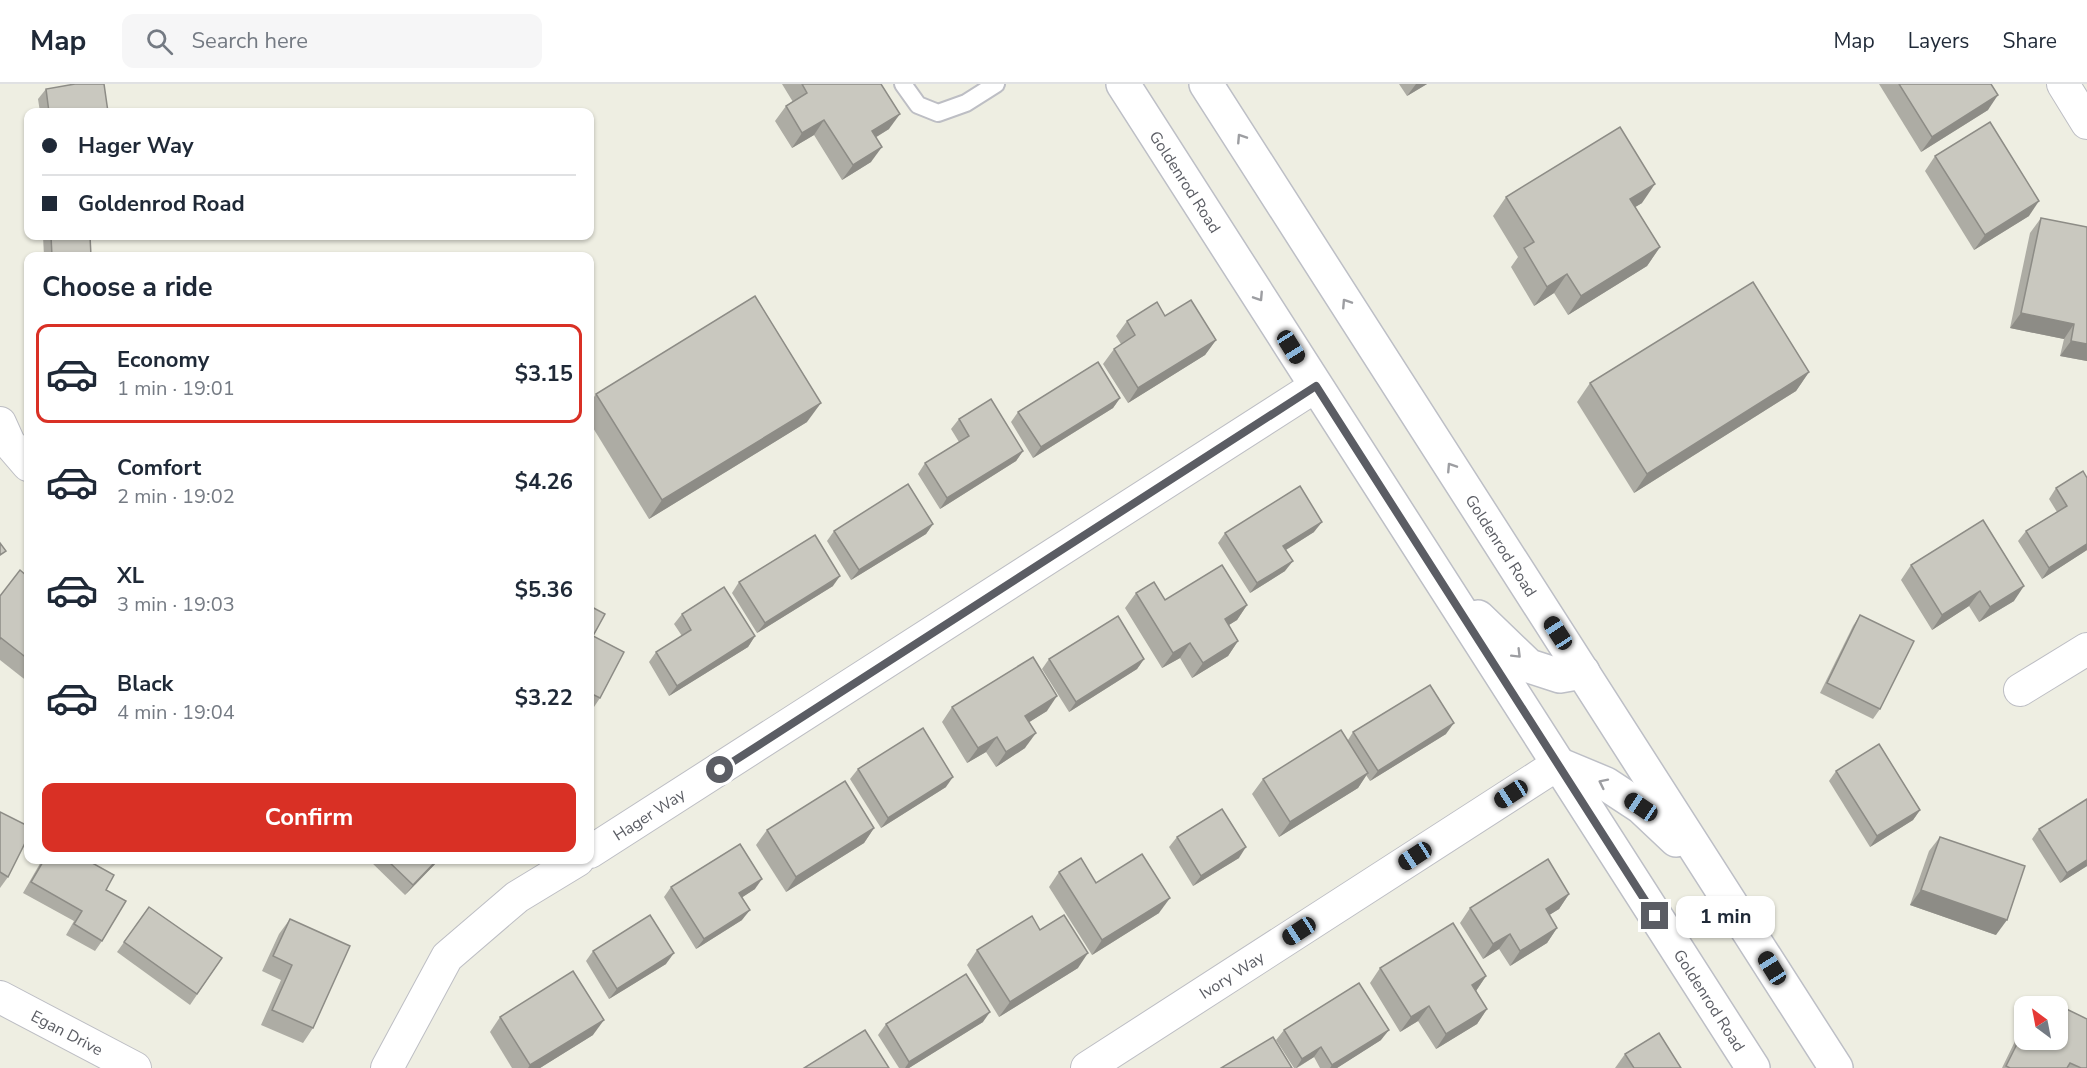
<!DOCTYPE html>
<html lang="en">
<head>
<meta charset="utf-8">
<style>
	:root { --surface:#fff; --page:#f6f6f7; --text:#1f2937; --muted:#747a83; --line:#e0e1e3; --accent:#d93025 }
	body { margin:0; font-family:"Nunito Sans",sans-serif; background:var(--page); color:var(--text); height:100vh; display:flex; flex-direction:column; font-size:22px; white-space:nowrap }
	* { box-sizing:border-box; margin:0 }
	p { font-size:20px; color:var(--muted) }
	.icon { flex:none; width:33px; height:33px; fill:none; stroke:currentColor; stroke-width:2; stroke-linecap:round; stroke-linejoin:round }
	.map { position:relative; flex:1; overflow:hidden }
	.panel { position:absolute; left:24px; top:168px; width:570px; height:612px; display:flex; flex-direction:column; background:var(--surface); border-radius:12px; box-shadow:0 2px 4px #0004 }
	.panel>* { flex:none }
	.top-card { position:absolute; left:24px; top:24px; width:570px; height:132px; border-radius:12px; box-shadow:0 2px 4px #0004; display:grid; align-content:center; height:132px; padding:0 18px; background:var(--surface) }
	.needle { width:39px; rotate:328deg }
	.buttons { position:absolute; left:2014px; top:912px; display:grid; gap:12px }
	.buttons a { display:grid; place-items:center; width:54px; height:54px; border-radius:12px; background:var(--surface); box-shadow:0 2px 4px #0004; font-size:30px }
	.end { position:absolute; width:27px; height:27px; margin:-14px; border:8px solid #5b5d64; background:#fff; box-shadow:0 0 0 3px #fff }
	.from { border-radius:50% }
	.bubble { position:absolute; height:42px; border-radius:12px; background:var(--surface); box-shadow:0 2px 4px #0004; font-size:20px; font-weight:700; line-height:42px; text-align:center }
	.car { position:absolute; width:18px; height:36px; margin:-18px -9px; border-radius:8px; box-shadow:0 0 4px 2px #0007; background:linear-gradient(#222 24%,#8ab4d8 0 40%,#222 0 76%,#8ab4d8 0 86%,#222 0) }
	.top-card b { display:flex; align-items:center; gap:21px; height:57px; font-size:22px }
	.top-card b+b { border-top:2px solid var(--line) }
	.top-card i { width:15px; height:15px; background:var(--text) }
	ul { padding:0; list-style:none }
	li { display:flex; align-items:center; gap:18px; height:99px; margin:0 12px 9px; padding:0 6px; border:3px solid transparent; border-radius:12px }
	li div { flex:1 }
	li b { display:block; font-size:22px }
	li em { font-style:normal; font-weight:700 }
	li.on { border-color:var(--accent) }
	li>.icon { width:54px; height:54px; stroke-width:1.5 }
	h2 { padding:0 18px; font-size:27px; line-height:72px }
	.button { display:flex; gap:12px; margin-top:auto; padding:12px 18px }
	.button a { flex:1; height:69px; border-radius:12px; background:var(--accent); color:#fff; font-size:24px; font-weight:700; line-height:69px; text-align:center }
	header { display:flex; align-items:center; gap:36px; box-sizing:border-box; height:84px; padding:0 30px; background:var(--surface); border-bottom:2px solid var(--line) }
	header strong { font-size:28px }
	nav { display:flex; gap:33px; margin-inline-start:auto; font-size:21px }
	.search { width:420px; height:54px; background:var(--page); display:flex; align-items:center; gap:15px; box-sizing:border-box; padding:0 21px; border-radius:12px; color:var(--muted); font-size:22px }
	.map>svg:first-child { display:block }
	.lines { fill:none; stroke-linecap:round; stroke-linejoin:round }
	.lane-casing { stroke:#bdbec4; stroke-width:20 }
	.street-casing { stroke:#bdbec4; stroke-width:34 }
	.secondary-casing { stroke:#bdbfc6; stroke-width:36 }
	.lane { stroke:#fff; stroke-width:16 }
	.street { stroke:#fff; stroke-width:32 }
	.secondary { stroke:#fff; stroke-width:33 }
	.wall { fill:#adaca4 }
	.shaded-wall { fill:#8d8c86 }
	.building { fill:#c9c8bf; stroke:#8d8c86; stroke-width:1.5 }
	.oneway { stroke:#9d9ea2 }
	.route { stroke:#5b5d64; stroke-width:8 }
	.labels { text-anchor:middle; stroke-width:5; stroke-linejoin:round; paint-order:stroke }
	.street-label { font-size:16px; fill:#5b5d64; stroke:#fff }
</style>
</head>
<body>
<header>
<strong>Map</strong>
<div class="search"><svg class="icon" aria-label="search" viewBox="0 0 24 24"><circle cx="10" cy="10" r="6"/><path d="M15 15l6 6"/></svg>Search here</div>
<nav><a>Map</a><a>Layers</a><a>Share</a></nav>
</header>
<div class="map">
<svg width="2087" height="984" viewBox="0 0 2087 984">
	<rect width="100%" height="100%" fill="#eeeee2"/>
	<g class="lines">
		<defs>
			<path id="lane" d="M903 0 918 21 938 29 966 19 996 0"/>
			<g id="street">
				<path d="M2063 0 2087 39"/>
				<path d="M0 339 9 359 28 381"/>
				<path d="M2020 606 2087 565"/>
				<path id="s1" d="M590 768 1316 302"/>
				<path id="s2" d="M0 913 135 984"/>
				<path d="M387 984 447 873 517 813 578 776"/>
				<path id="s3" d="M1087 984 1558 680"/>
			</g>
			<g id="secondary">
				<path id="s4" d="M1123 0 1753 984"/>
				<path id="s5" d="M1206 0 1836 984"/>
				<path d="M1478 533 1529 582 1560 592 1583 588"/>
				<path d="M1558 680 1606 700 1641 723 1676 756"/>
			</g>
		</defs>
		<use href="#lane" class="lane-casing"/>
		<use href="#street" class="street-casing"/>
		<use href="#secondary" class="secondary-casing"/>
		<use href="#lane" class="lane"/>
		<use href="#street" class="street"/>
		<use href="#secondary" class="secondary"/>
	</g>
	<g class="wall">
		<path d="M782 0H881L889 45 875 54 871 78 842 96 814 51 792 64 775 37 786 22 793 18Z"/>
		<path d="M1399 0H1427L1407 12Z"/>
		<path d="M1879 0H1991L1988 26 1921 68Z"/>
		<path d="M46 5 108 28H40L38 15Z"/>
		<path d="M1935 72 2029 132 1974 166 1925 87Z"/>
		<path d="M1506 113 1642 119 1635 123 1660 163 1647 182 1568 231 1554 209 1534 222 1511 183 1518 173 1493 132Z"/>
		<path d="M2041 134 2087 143V277L2060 272 2064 255 2010 244 2030 149Z"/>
		<path d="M43 152H90L91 172H44Z"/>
		<path d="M1165 232 1216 256 1205 271 1128 319 1103 280 1114 265 1121 260 1116 252 1127 237Z"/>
		<path d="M1809 288 1796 307 1634 409 1577 318 1590 299Z"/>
		<path d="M596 310 807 338 649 435 590 339V319Z"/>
		<path d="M1120 314 1113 324 1033 374 1011 338 1018 328Z"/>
		<path d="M959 335 1023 367 1016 377 940 425 918 390 925 379 959 358 951 345Z"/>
		<path d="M2083 387 2087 466 2042 495 2018 457 2026 447 2057 428 2049 415 2056 404Z"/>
		<path d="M933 440 926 450 851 496 827 457 834 447Z"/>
		<path d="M1314 448 1286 466 1285 487 1250 509 1218 459 1225 449Z"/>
		<path d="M1911 481 2014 517 1979 538 1969 522 1932 546 1901 496Z"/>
		<path d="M28 493V598L0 576V512Z"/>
		<path d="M739 498 833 502 757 549 732 509Z"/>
		<path d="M1136 509 1165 516 1247 521 1237 536 1229 541 1238 557 1228 572 1192 594 1180 574 1162 584 1125 524Z"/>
		<path d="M590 522 600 614 590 629Z"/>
		<path d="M682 530 755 552 748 563 669 612 649 578 656 568 682 552 674 540Z"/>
		<path d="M1860 531 1880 625 1873 635 1820 609 1853 542Z"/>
		<path d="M1049 575H1144L1137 585 1069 628 1042 585Z"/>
		<path d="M952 623 1047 627 1029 638 1025 664 996 683 986 668 967 679 942 638Z"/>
		<path d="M1353 648 1446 650 1370 697 1366 691 1358 704 1279 753 1252 710 1263 695 1348 656Z"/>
		<path d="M858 685 946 703 881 744 850 695Z"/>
		<path d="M1836 687 1920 726 1913 736 1870 763 1829 697Z"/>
		<path d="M0 728 8 793 0 804Z"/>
		<path d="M874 744 864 759 786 808 756 761 767 746Z"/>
		<path d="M2039 745 2087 782 2060 799 2032 755Z"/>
		<path d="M1177 753 1239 774 1193 802 1169 763Z"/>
		<path d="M1940 753 1996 851 1910 821 1929 767Z"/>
		<path d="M42 776H87L106 806 102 857 95 867 66 851 74 837 23 809Z"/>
		<path d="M369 776H439L405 811Z"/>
		<path d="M1059 788 1159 829 1092 871 1049 803Z"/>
		<path d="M671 803 755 805 742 813V836L696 865 664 813Z"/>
		<path d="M1569 810 1559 825 1549 831 1557 844 1547 859 1510 882 1499 865 1483 875 1460 839 1470 824Z"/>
		<path d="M149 823 222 874 190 921 117 868Z"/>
		<path d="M290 835 313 944 303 959 261 941 281 896 262 887 279 850Z"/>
		<path d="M1040 846 1078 884 999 933 967 881 977 866Z"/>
		<path d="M593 867 666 880 609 915 586 877Z"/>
		<path d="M1380 884 1486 892 1476 907 1487 925 1477 940 1436 965 1418 937 1400 948 1370 899Z"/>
		<path d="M2052 918 2087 935V984H2002L2018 951 2025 941V956H2058V922H2049Z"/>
		<path d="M500 933 593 951 540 984H512L490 948Z"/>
		<path d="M983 938 909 984H899L878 951 886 940Z"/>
		<path d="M1284 946 1381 956 1337 984H1320L1314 973 1297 984H1294L1276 956Z"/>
		<path d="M1625 970 1681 984H1615Z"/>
	</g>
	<g class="shaded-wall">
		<path d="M1416 0H1427L1407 12Z"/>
		<path d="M1998 11 1988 26 1921 68 1932 53Z"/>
		<path d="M900 30 889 45 861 62 872 47Z"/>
		<path d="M824 36 814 51 792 64 802 49Z"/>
		<path d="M882 63 871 78 842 96 853 81Z"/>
		<path d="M1655 100 1642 119 1617 134 1630 115Z"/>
		<path d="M2039 117 2029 132 1974 166 1985 151Z"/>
		<path d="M1660 163 1647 182 1568 231 1581 212Z"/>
		<path d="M1567 190 1554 209 1534 222 1547 203Z"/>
		<path d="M2021 229 2074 240 2064 255 2010 244Z"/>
		<path d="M1216 256 1205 271 1128 319 1138 304Z"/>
		<path d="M2071 257 2087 260V277L2060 272Z"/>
		<path d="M1809 288 1796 307 1634 409 1647 390Z"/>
		<path d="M1120 314 1113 324 1033 374 1041 363Z"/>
		<path d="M821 319 807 338 649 435 662 416Z"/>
		<path d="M1023 367 1016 377 940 425 947 414Z"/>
		<path d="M1322 438 1314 448 1276 472 1283 462Z"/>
		<path d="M933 440 926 450 851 496 859 486Z"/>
		<path d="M2087 460V466L2042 495 2049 484Z"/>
		<path d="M1293 477 1285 487 1250 509 1257 499Z"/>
		<path d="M840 492 833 502 757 549 765 539Z"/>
		<path d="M2024 502 2014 517 1979 538 1990 523Z"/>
		<path d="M1980 507 1969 522 1932 546 1942 531Z"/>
		<path d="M1247 521 1237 536 1214 550 1225 535Z"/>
		<path d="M755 552 748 563 669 612 677 602Z"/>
		<path d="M1238 557 1228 572 1192 594 1203 579Z"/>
		<path d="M1190 559 1180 574 1162 584 1173 569Z"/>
		<path d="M1144 575 1137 585 1069 628 1076 618Z"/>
		<path d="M1057 612 1047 627 1015 647 1025 632Z"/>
		<path d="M1454 639 1446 650 1370 697 1378 687Z"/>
		<path d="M1036 649 1025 664 996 683 1006 668Z"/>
		<path d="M997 653 986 668 967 679 978 664Z"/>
		<path d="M1368 689 1358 704 1279 753 1290 738Z"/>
		<path d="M953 693 946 703 881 744 888 734Z"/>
		<path d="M1920 726 1913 736 1870 763 1877 752Z"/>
		<path d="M874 744 864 759 786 808 796 793Z"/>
		<path d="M1246 763 1239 774 1193 802 1201 792Z"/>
		<path d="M437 776H439L405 811 413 801Z"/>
		<path d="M2087 776V782L2060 799 2067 789Z"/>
		<path d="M762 795 755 805 732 820 739 809Z"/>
		<path d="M1921 806 2007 836 1996 851 1910 821Z"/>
		<path d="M1569 810 1559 825 1535 840 1546 825Z"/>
		<path d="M1170 814 1159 829 1092 871 1102 856Z"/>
		<path d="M750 826 742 836 696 865 704 855Z"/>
		<path d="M1557 844 1547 859 1510 882 1520 867Z"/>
		<path d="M1510 850 1499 865 1483 875 1493 860Z"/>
		<path d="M674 869 666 880 609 915 617 905Z"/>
		<path d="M1088 869 1078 884 999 933 1010 918Z"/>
		<path d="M1486 892 1476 907 1472 901Z"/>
		<path d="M1429 922 1418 937 1400 948 1411 933Z"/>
		<path d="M1487 925 1477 940 1436 965 1446 950Z"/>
		<path d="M990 928 983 938 909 984H905L909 978Z"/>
		<path d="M604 936 593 951 540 984H528L530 981Z"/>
		<path d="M1389 946 1381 956 1337 984H1330L1332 981Z"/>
		<path d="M1321 963 1314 973 1296 984 1302 975Z"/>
	</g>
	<g class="building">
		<path d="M75 0H104L108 28H49L46 5Z"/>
		<path d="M802 0H881L900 30 872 47 882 63 853 81 824 36 802 49 786 22 807 9Z"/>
		<path d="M1899 0H1991L1998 11 1932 53Z"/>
		<path d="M1990 38 2039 117 1985 151 1935 72Z"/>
		<path d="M1620 43 1655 100 1630 115 1660 163 1581 212 1567 190 1547 203 1524 164 1534 158 1506 113Z"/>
		<path d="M2041 134 2087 143V260L2071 257 2074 240 2021 229Z"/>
		<path d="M51 152H90L91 172H52Z"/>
		<path d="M1753 198 1809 288 1647 390 1590 299Z"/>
		<path d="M755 212 821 319 662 416 596 310Z"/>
		<path d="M1191 216 1216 256 1138 304 1114 265 1135 251 1127 237 1157 218 1165 232Z"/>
		<path d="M1098 278 1120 314 1041 363 1018 328Z"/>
		<path d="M991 315 1023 367 947 414 925 379 969 352 959 335Z"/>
		<path d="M2083 387 2087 394V460L2049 484 2026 447 2067 422 2056 404Z"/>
		<path d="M908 400 933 440 859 486 834 447Z"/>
		<path d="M1300 402 1322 438 1283 462 1293 477 1257 499 1225 449Z"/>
		<path d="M1983 436 2024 502 1990 523 1980 507 1942 531 1911 481Z"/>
		<path d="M815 451 840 492 765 539 739 498Z"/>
		<path d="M0 459 6 467 0 471Z"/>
		<path d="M1222 481 1247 521 1225 535 1238 557 1203 579 1190 559 1173 569 1136 509 1154 498 1165 516Z"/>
		<path d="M20 486 28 493V575L1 554 0 555V512Z"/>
		<path d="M724 503 755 552 677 602 656 568 691 546 682 530Z"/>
		<path d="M590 522 605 530 593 552 624 568 600 614 590 609Z"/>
		<path d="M1860 531 1914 557 1880 625 1827 599Z"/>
		<path d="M1118 532 1144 575 1076 618 1049 575Z"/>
		<path d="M1033 573 1057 612 1025 632 1036 649 1006 668 997 653 978 664 952 623Z"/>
		<path d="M1430 601 1454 639 1378 687 1353 648Z"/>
		<path d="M923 644 953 693 888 734 858 685Z"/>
		<path d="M1341 646 1368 689 1290 738 1263 695Z"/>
		<path d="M1879 660 1920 726 1877 752 1836 687Z"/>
		<path d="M845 697 874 744 796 793 767 746Z"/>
		<path d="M2087 715V776L2067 789 2039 745Z"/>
		<path d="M1222 725 1246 763 1201 792 1177 753Z"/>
		<path d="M0 728 28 742V753L8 793 0 788Z"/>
		<path d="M1940 753 2025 782 2007 836 1921 806Z"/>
		<path d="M740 760 762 795 739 809 750 826 704 855 671 803Z"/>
		<path d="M1142 770 1170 814 1102 856 1059 788 1081 774 1096 799Z"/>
		<path d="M1548 775 1569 810 1546 825 1557 844 1520 867 1510 850 1493 860 1470 824Z"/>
		<path d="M44 776H87L114 791 106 806 126 817 102 857 74 840 82 827 31 798Z"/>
		<path d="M387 776H437L413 801Z"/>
		<path d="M149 823 222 874 197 910 124 858Z"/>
		<path d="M650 831 674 869 617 905 593 867Z"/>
		<path d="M1064 831 1088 869 1010 918 977 866 1032 832 1040 846Z"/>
		<path d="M290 835 350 862 313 944 272 926 292 881 273 872Z"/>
		<path d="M1453 839 1486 892 1472 901 1487 925 1446 950 1429 922 1411 933 1380 884Z"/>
		<path d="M573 887 604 936 530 981 500 933Z"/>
		<path d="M966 890 990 928 909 978 886 940Z"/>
		<path d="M1359 899 1389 946 1332 981 1321 963 1302 975 1284 946Z"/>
		<path d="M2052 918 2087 935V984H2081L2070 979 2067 984H2010L2006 982 2025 944V956H2058V922H2050Z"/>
		<path d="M865 946 889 984H804Z"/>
		<path d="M1659 949 1681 984H1634L1625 970Z"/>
		<path d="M1273 953 1292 984H1221Z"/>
	</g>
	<defs><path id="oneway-chevron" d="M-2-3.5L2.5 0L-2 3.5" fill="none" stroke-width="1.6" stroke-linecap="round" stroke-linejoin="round" transform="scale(1.5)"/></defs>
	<g class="oneway">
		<use href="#oneway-chevron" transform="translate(1241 54) rotate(-123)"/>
		<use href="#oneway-chevron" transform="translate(1259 213) rotate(57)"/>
		<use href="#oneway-chevron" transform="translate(1346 219) rotate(-123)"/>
		<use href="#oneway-chevron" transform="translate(1451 383) rotate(-123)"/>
		<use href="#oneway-chevron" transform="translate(1517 570) rotate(45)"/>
		<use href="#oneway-chevron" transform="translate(1603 699) rotate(-154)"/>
	</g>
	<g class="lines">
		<path class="route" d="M720 686 1316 302 1655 832"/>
	</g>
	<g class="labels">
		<g class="street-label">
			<text dy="6" stroke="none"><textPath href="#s4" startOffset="116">Goldenrod Road</textPath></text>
			<text dy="6" stroke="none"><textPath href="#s5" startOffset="548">Goldenrod Road</textPath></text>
			<text dy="6" stroke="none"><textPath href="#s1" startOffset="70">Hager Way</textPath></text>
			<text dy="6" stroke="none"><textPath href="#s3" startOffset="172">Ivory Way</textPath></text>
			<text dy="6" stroke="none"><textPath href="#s4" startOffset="1088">Goldenrod Road</textPath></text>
			<text dy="6" stroke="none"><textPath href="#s2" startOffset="76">Egan Drive</textPath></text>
		</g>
	</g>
</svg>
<div class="buttons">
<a><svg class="needle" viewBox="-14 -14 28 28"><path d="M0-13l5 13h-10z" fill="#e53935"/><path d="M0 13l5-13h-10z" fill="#747a83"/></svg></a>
</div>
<i class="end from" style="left:720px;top:686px"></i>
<i class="end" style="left:1655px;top:832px"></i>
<div class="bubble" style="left:1676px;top:812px;width:99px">1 min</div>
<i class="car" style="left:1291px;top:263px;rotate:148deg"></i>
<i class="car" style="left:1558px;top:549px;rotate:327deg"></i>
<i class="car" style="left:1511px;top:710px;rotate:237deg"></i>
<i class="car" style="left:1641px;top:723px;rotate:304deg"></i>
<i class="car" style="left:1415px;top:772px;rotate:237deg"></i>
<i class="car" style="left:1299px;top:847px;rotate:237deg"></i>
<i class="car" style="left:1772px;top:884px;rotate:328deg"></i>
<div class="top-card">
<b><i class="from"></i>Hager Way</b>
<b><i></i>Goldenrod Road</b>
</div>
<section class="panel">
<h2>Choose a ride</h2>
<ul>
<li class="on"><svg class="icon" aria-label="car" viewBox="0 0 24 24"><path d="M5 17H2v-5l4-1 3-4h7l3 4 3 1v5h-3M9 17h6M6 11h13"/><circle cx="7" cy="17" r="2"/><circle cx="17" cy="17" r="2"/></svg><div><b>Economy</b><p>1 min · 19:01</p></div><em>$3.15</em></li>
<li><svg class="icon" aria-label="car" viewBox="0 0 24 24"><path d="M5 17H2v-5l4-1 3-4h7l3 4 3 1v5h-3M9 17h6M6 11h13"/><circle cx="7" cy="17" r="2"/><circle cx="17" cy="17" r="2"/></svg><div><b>Comfort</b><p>2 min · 19:02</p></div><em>$4.26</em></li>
<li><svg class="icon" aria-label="car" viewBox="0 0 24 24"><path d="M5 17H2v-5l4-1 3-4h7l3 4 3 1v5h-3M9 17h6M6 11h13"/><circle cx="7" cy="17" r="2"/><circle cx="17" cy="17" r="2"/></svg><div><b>XL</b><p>3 min · 19:03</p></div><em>$5.36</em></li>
<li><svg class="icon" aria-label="car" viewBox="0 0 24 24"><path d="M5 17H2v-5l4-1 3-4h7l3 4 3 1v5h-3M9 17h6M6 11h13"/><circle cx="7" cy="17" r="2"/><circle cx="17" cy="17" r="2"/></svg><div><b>Black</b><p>4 min · 19:04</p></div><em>$3.22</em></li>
</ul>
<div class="button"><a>Confirm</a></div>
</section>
</div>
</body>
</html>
